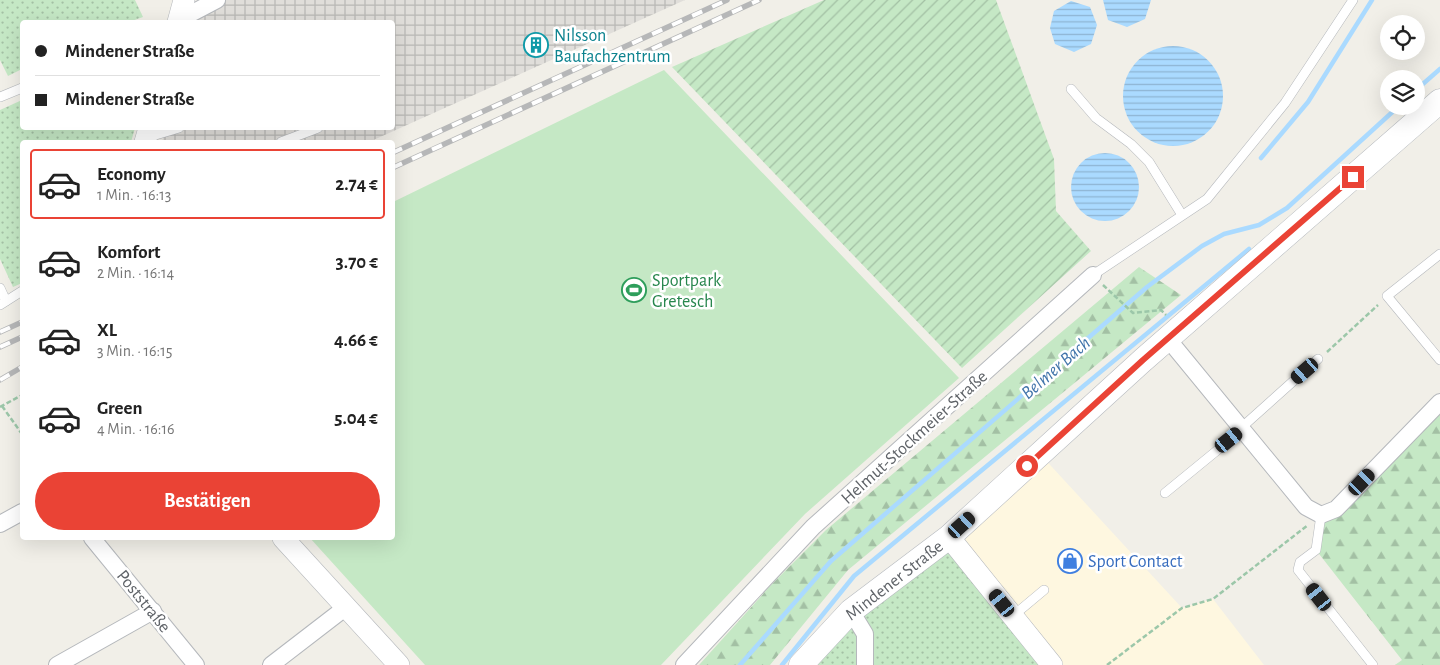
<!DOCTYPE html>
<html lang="de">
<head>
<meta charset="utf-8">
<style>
	:root { --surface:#fff; --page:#f6f6f6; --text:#222; --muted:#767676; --line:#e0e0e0; --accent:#ea4335 }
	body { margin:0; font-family:"Alegreya Sans",sans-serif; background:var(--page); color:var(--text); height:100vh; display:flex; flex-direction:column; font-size:19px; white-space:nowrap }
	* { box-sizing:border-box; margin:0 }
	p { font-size:16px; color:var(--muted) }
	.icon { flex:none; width:28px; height:28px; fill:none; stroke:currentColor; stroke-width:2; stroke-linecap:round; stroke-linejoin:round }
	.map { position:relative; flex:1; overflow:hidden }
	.side { position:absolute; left:20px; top:140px; width:375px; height:400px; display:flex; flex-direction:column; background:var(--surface); border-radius:5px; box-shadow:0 5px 20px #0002 }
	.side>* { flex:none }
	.banner { position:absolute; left:20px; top:20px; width:375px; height:110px; border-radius:5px; box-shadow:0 5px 20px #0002; display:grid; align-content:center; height:110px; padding:0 15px; background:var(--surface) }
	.buttons { position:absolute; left:1380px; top:15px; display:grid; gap:10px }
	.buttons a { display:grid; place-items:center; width:45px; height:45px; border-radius:50%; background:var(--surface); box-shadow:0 5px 20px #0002; font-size:25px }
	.end { position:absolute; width:22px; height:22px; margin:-11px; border:6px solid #ea4335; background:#fff; box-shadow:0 0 0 2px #fff }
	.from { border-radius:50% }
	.car { position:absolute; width:15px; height:30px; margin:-15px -8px; border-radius:6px; box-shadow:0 0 4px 1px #0007; background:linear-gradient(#222 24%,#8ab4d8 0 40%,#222 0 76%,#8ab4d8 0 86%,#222 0) }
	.banner b { display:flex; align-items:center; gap:18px; height:48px; font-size:19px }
	.banner b+b { border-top:1px solid var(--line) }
	.banner i { width:12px; height:12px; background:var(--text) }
	ul { padding:9px 0 0; list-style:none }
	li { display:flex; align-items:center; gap:15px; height:70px; margin:0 10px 8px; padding:0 5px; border:2px solid transparent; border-radius:5px }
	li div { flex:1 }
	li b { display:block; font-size:19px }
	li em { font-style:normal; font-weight:700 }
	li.on { border-color:var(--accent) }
	li>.icon { width:45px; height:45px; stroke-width:1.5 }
	.action { display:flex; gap:10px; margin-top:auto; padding:10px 15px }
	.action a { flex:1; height:58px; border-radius:30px; background:var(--accent); color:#fff; font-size:20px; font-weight:700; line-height:58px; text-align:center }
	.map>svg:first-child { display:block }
	.commercial { fill:#fef7e0 }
	.industrial { fill:url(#industrial-grid) }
	.grass { fill:url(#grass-dots) }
	.forest { fill:url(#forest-firs) }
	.garden { fill:url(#garden-furrows) }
	.pitch { fill:#c5e8c5 }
	.water { fill:url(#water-rules) }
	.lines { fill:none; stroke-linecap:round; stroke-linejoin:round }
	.stream { stroke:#aadaff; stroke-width:4.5 }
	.service-casing { stroke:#b5b8bc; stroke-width:10 }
	.minor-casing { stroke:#b5b8bc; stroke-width:18 }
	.tertiary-casing { stroke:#b5b8bc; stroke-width:22 }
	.secondary-casing { stroke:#b6babf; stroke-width:25 }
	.path { stroke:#9cc7a9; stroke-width:2.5; stroke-dasharray:5 2.5; stroke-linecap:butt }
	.service { stroke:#fff; stroke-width:9 }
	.minor { stroke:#fff; stroke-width:16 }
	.tertiary { stroke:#fff; stroke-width:21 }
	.secondary { stroke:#fff; stroke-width:24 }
	.rail-casing { stroke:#b6b7b8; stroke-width:5.5 }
	.rail { stroke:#fff; stroke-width:4; stroke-dasharray:11; stroke-linecap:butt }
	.route { stroke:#ea4335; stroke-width:6 }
	.labels { text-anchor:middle; stroke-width:5; stroke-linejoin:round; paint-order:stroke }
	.culture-label { font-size:18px; fill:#0d838f; stroke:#fff; text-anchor:start }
	.leisure-label { font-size:18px; fill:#27864d; stroke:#fff; text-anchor:start }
	.street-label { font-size:18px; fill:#5f6368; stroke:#fff }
	.shop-label { font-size:18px; fill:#366cbe; stroke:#fff; text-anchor:start }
	.water-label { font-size:19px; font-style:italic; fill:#4174aa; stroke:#fff }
</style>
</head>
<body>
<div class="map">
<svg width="1440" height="665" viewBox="0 0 1440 665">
	<defs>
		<pattern id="industrial-grid" width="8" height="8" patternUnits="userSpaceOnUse" patternTransform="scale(1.25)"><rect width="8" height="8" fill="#e0deda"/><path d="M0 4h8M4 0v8" fill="none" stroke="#b9b8b5"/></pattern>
		<pattern id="grass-dots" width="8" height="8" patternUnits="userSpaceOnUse" patternTransform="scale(1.25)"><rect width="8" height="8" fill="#c5e8c5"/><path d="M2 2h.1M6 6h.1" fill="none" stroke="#a3c0a4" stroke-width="1.8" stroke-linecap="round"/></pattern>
		<pattern id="forest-firs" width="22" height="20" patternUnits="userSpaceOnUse" patternTransform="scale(1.25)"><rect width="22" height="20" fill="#c5e8c5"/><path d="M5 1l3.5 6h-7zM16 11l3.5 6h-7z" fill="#a3c0a4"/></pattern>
		<pattern id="garden-furrows" width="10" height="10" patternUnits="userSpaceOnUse" patternTransform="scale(1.25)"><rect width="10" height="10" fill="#c5e8c5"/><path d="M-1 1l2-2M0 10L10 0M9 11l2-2" fill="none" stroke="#a3c0a4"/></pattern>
		<pattern id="water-rules" width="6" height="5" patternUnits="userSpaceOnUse" patternTransform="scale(1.25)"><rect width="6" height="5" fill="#aadaff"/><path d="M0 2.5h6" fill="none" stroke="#8eb4d2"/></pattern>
	</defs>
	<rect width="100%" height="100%" fill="#f1efe8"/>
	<path class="commercial" d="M1040 454 1182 608 1213 599 1264 665H1052L949 537Z"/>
	<path class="industrial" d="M204 0H685L369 142H162L165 128H392V22H185Z"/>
	<g class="grass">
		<path d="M0 0H135L143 17 129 22H22V69L8 76 0 60Z"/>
		<path d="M22 100V128H135L131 142H22V283L13 287 0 259V110Z"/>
		<path d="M949 537 1052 665H801Z"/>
	</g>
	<g class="forest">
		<path d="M1139 267 1181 295 848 570 770 665H699L772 584 826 530Z"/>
		<path d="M1440 402V665H1395L1402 660 1316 550 1321 515Z"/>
	</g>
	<path class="garden" d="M824 0H996L1054 159 1056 211 1091 251 962 368 672 67Z"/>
	<path class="pitch" d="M664 70 959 378 805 514 661 665H425L310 538H392L393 202Z"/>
	<g class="water">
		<path d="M1103 0H1151L1145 19 1127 27 1108 20Z"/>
		<path d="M1071 1 1090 7 1097 25 1091 44 1074 52 1055 44 1050 28 1054 11Z"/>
		<circle cx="1173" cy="96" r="50"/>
		<circle cx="1105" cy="187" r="34"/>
	</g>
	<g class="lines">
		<g class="stream">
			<path d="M1416 90 1440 69"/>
			<path d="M1261 158 1308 102 1372 0"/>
			<path d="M740 665 831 561 1147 287 1202 246 1224 234 1259 225 1287 208 1399 106"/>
			<path d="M782 665 854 576 1249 249"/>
		</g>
		<defs>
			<g id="service">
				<path d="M1071 89 1096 118 1131 144 1149 162 1182 215"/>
				<path d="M0 97 22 88"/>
				<path d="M149 137 179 128"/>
				<path d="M281 142 318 128"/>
				<path d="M1440 254 1387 296 1440 360"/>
				<path d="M1093 275 1207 199 1285 103 1353 0"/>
				<path d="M0 288 6 301"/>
				<path d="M0 305 22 291"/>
				<path d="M1241 428 1318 359"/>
				<path d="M1165 493 1242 430"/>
				<path d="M1321 515 1316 550 1300 562 1298 570 1373 665"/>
				<path d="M1013 616 1044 590"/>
			</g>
			<g id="minor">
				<path d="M179 20 217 0"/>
				<path d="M1168 339 1306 507 1321 515 1336 509 1440 402"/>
				<path d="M0 524 22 512"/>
				<path d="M92 538 196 665"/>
				<path d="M851 611 865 634V665"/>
				<path d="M57 665 153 611"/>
				<path d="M271 665 345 608"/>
				<path d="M684 665 813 527 1093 275"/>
			</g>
			<g id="tertiary">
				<path d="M178 22 184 0"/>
				<path d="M145 142 149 128"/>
				<path d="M949 537 1052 665"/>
				<path d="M283 538 399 665"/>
			</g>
			<path id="secondary" d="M801 665 851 611 949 537 1143 360 1440 101"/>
		</defs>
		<use href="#service" class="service-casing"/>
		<use href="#minor" class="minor-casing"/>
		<use href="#tertiary" class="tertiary-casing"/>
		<use href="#secondary" class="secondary-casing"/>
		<g class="path">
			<path d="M1103 285 1133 313 1161 310 1166 315"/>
			<path d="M1327 352 1378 305"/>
			<path d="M2 406 22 434"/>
			<path d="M0 407 22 395"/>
			<path d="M1107 665 1182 608 1213 599 1308 525"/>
		</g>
		<use href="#service" class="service"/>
		<use href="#minor" class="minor"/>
		<use href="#tertiary" class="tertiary"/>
		<use href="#secondary" class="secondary"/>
		<defs>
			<g id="rail">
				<path d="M392 153 727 0"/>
				<path d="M392 168 759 0"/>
				<path d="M0 332 22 322"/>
				<path d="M0 347 22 337"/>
				<path d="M0 380 22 367"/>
			</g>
		</defs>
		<use href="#rail" class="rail-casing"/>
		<use href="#rail" class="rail"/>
	</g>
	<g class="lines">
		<path class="route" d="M1027 466 1143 360 1353 177"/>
	</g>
	<defs>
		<symbol id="building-ring" viewBox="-11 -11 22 22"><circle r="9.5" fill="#fff" stroke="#0f9aa8" stroke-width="1.5"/><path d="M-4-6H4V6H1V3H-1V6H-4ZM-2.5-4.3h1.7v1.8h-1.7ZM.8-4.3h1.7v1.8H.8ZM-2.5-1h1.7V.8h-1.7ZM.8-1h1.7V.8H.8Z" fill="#0f9aa8"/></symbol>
		<symbol id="stadium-ring" viewBox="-11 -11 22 22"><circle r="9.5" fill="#fff" stroke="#2e9e5b" stroke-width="1.5"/><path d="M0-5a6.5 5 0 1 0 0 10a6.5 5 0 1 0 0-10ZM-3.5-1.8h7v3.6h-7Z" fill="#2e9e5b"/></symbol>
		<symbol id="shop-ring" viewBox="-11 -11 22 22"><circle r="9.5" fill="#fff" stroke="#3f7fe0" stroke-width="1.5"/><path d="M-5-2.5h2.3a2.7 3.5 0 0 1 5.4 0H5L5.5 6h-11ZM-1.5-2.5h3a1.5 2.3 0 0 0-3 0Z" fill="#3f7fe0"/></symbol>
	</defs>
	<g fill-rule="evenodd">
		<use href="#building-ring" x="522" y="31" width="28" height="28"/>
		<use href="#stadium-ring" x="620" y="276" width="28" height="28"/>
		<use href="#shop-ring" x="1056" y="547" width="28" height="28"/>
	</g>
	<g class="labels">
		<g class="culture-label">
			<text x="554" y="41">Nilsson<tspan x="554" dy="21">Baufachzentrum</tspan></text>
		</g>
		<g class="leisure-label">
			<text x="652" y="286">Sportpark<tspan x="652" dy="21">Gretesch</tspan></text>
		</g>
		<g class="street-label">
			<text transform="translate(914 437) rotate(-42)" y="6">Helmut-Stockmeier-Straße</text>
			<text transform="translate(894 580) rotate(-38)" y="6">Mindener Straße</text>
			<text transform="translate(144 601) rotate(51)" y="6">Poststraße</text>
		</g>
		<g class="shop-label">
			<text x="1088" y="567">Sport Contact</text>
		</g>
		<g class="water-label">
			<text transform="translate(1055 367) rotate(-41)" y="7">Belmer Bach</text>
		</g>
	</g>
</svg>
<div class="buttons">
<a><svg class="icon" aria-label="locate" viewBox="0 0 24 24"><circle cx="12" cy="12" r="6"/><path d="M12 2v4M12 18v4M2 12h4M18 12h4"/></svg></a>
<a><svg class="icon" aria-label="layers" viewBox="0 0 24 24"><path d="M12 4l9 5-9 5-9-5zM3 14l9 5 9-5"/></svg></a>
</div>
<i class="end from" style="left:1027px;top:466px"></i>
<i class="end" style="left:1353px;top:177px"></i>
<i class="car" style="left:1305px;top:371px;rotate:229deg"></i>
<i class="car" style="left:1229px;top:440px;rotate:51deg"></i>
<i class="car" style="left:1362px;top:482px;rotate:44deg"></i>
<i class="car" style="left:962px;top:525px;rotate:48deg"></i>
<i class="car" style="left:1319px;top:597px;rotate:322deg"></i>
<i class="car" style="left:1002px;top:603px;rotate:321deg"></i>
<div class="banner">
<b><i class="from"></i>Mindener Straße</b>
<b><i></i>Mindener Straße</b>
</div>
<section class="side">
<ul>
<li class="on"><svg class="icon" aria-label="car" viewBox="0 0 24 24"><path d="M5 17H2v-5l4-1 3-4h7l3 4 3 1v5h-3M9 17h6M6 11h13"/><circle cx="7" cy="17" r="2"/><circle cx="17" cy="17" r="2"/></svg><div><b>Economy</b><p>1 Min. · 16:13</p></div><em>2.74 €</em></li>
<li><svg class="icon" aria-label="car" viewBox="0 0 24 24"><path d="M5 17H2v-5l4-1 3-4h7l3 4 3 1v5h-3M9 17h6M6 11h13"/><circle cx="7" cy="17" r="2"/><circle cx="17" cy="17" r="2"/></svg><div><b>Komfort</b><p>2 Min. · 16:14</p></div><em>3.70 €</em></li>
<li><svg class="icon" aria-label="car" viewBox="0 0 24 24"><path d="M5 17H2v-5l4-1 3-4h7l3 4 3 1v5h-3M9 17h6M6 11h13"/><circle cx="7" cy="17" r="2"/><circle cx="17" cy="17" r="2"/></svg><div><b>XL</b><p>3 Min. · 16:15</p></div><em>4.66 €</em></li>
<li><svg class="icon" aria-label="car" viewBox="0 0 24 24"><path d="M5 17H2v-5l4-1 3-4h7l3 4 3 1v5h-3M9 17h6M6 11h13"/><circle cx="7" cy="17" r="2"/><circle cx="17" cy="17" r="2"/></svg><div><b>Green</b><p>4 Min. · 16:16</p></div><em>5.04 €</em></li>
</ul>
<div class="action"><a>Bestätigen</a></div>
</section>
</div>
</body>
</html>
